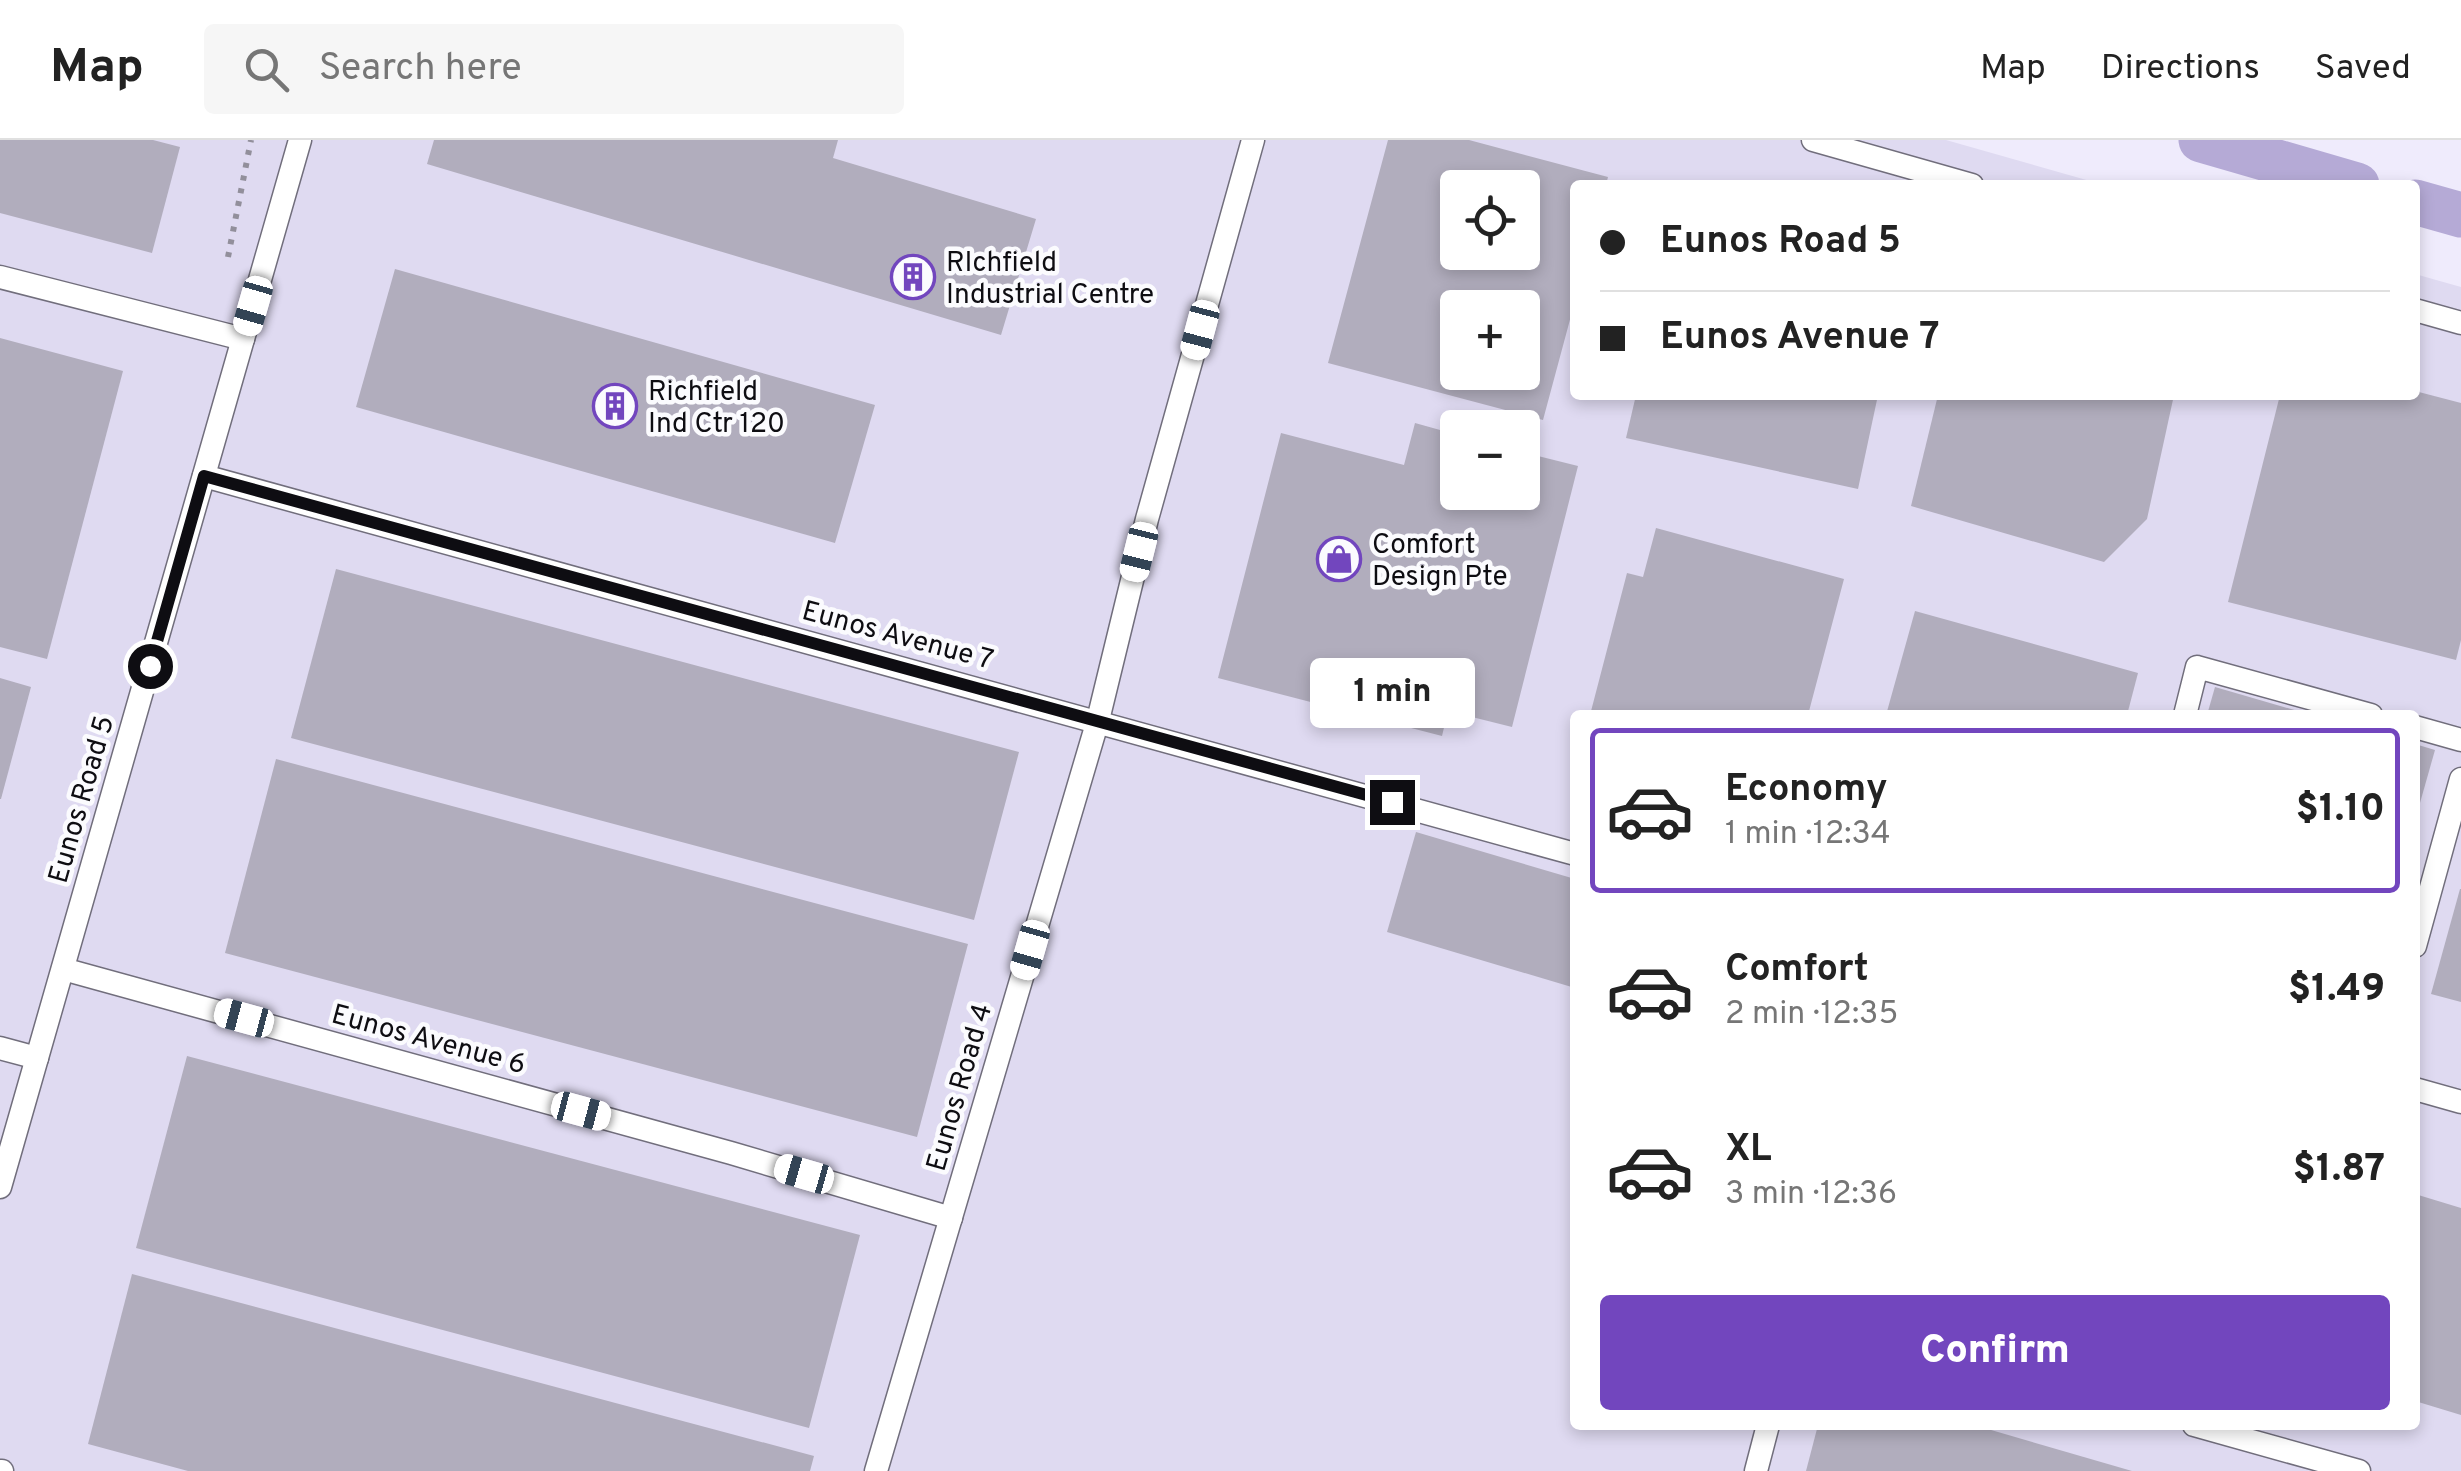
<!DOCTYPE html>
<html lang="en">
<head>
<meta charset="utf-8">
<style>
	:root { --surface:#fff; --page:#f6f6f6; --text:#222; --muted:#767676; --line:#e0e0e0; --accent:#7246be }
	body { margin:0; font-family:Overpass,sans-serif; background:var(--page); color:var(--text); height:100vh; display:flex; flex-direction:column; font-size:38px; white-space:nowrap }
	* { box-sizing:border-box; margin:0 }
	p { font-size:32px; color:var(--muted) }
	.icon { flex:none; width:55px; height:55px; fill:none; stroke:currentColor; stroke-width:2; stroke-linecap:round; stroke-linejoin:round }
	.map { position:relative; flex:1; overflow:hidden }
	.drawer { position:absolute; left:1570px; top:570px; width:850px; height:720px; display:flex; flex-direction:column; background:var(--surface); border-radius:10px; box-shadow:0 5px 15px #0003 }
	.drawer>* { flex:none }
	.top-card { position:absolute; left:1570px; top:40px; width:850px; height:220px; border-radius:10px; box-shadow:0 5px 15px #0003; display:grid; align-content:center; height:220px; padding:0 30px; background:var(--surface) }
	.fabs { position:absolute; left:1440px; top:30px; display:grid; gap:20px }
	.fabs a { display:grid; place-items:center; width:100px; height:100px; border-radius:10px; background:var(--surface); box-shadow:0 5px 15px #0003; font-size:50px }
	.end { position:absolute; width:45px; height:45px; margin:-22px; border:12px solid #0e0d12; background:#fff; box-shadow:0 0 0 5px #fff }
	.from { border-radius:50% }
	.bubble { position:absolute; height:70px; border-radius:10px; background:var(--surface); box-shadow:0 5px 15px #0003; font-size:32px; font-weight:800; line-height:70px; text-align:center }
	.car { position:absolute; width:30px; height:60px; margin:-30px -15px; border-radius:12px; box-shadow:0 0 8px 2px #0007; background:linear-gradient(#fff 24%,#345 0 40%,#fff 0 76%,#345 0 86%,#fff 0) }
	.top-card b { display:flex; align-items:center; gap:35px; height:95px; font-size:38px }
	.top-card b+b { border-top:2px solid var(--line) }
	.top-card i { width:25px; height:25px; background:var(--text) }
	ul { padding:18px 0 0; list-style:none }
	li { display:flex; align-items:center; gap:30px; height:165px; margin:0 20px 15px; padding:0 10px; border:5px solid transparent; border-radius:10px }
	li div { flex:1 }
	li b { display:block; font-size:38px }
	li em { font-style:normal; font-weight:800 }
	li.selected { border-color:var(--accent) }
	li>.icon { width:90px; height:90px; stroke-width:1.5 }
	.cta { display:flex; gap:20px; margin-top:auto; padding:20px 30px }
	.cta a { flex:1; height:115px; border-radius:10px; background:var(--accent); color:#fff; font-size:40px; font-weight:800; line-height:115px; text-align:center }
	header { display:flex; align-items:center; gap:60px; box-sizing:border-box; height:140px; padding:0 50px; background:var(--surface); border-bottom:2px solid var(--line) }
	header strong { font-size:48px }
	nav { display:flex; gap:55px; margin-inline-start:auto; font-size:35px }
	.search { width:700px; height:90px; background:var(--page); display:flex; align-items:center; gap:25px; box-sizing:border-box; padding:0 35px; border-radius:10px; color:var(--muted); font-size:38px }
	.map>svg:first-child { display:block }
	.built { fill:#dfdaf1; fill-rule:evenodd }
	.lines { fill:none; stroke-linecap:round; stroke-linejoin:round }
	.canal { stroke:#b5aad6; stroke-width:45 }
	.building { fill:#b1adbd; fill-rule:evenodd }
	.lane-casing { stroke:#716e7c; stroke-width:25 }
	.path { stroke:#928f9b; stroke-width:6; stroke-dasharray:5 8; stroke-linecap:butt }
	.lane { stroke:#fff; stroke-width:22 }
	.route { stroke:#0e0d12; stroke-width:12 }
	.labels { text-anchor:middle; stroke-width:9; stroke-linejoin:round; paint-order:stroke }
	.poi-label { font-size:28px; fill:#0e0d12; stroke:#fbfbfe; text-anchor:start }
	.street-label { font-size:28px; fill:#0e0d12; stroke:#fbfbfe }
</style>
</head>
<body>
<header>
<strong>Map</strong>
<div class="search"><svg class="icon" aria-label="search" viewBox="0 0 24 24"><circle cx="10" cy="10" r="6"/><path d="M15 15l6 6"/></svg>Search here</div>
<nav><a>Map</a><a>Directions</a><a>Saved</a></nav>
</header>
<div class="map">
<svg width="2461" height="1331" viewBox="0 0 2461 1331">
	<rect width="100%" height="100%" fill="#efebfc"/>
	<path class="built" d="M0 0H1946L2104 45H1575V255H2415V134L2461 147V1331H0ZM1458 48H1522V112H1458ZM1458 168H1522V232H1458ZM1458 288H1522V352H1458ZM1575 575H2415V1285H1575Z"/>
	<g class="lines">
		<g class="canal">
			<path d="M2201 0 2357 45"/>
			<path d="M2415 62 2461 75"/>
		</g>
	</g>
	<g class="building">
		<path d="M0 0H153L180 7 152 113 0 73Z"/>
		<path d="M434 0H838L833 18 1036 79 1001 195 427 24Z"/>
		<path d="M1388 0H1469L1608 37 1606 45H1575V161L1543 280 1328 223ZM1458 48H1522V112H1458ZM1458 168H1522V232H1458Z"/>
		<path d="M395 129 875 265 835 403 356 267Z"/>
		<path d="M0 198 123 231 47 519 0 507Z"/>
		<path d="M2415 251 2461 263V500L2456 520 2228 462 2280 255H2415Z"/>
		<path d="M1636 255H1878L1858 349 1626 298Z"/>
		<path d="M1938 255H2174L2147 379 2104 422 1911 366Z"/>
		<path d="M1415 283 1458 295V352H1522V312L1578 326 1512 587 1448 571 1442 596 1218 538 1281 293 1404 325Z"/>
		<path d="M1656 388 1844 439 1808 575H1590L1627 433 1643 437Z"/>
		<path d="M336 429 1019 612 974 780 291 598Z"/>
		<path d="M1915 471 2138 533 2127 575H1886Z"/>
		<path d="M0 538 31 547 1 659H0Z"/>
		<path d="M2215 547 2308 574V575H2207Z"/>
		<path d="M2415 604 2435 610 2416 677H2415Z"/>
		<path d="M276 619 968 804 917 997 225 813Z"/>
		<path d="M1416 692 1575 739V848L1387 792Z"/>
		<path d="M2460 749H2461V862L2431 854Z"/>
		<path d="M187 916 860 1095 809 1288 136 1108Z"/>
		<path d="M2415 1054 2461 1068V1275L2415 1261Z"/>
		<path d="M132 1134 814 1316 810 1331H188L88 1304Z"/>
		<path d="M1818 1285H1974L2132 1331H1806Z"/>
	</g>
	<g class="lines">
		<defs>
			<g id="lane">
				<path d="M1813 0 1972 45"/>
				<path d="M0 137 243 199"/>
				<path d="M2415 170 2461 183"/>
				<path d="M204 336 1575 714"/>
				<path d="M2185 575 2197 527 2371 575"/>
				<path d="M2415 587 2461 600"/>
				<path d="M2415 806 2461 639"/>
				<path d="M63 829 731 1013 951 1078"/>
				<path d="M0 908 37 918"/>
				<path d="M2415 949 2461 962"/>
				<path d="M0 1047 300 0"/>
				<path d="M2194 1285 2359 1331"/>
				<path d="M0 1331H2"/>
				<path d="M876 1331 1098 580 1147 379 1253 0"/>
				<path d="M1756 1331 1768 1285"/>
			</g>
		</defs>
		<use href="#lane" class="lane-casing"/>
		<path class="path" d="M228 117 251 0"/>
		<use href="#lane" class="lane"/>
	</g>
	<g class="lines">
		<path class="route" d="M150 526 204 336 1392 662"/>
	</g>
	<defs>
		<symbol id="building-ring" viewBox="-11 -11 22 22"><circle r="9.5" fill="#fbfbfe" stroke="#7246be" stroke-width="1.5"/><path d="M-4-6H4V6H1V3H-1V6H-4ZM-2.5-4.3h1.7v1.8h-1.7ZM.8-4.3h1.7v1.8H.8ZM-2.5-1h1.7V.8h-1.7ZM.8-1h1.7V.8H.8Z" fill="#7246be"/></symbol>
		<symbol id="shop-ring" viewBox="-11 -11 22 22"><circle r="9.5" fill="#fbfbfe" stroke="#7246be" stroke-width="1.5"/><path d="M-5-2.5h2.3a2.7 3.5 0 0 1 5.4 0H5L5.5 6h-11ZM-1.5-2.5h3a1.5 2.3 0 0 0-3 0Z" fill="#7246be"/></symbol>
	</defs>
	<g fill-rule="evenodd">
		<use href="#building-ring" x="888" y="112" width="50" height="50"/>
		<use href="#building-ring" x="590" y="241" width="50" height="50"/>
		<use href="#shop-ring" x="1314" y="394" width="50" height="50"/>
	</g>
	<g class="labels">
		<g class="poi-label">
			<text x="946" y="131">RIchfield<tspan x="946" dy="32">Industrial Centre</tspan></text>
			<text x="648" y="260">Richfield<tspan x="648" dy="32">Ind Ctr 120</tspan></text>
			<text x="1372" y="413">Comfort<tspan x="1372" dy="32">Design Pte</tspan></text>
		</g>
		<g class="street-label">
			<text transform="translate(898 494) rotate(15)" y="10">Eunos Avenue 7</text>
			<text transform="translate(80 659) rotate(-74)" y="10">Eunos Road 5</text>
			<text transform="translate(429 898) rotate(15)" y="10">Eunos Avenue 6</text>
			<text transform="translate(958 947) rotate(-74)" y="10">Eunos Road 4</text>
		</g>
	</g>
</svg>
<div class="fabs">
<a><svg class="icon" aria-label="locate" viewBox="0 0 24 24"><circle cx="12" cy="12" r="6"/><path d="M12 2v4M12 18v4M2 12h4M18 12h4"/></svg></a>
<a>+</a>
<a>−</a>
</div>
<i class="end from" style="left:150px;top:526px"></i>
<i class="end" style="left:1392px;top:662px"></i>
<div class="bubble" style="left:1310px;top:518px;width:165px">1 min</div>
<i class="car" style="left:253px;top:166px;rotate:196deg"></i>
<i class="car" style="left:1200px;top:190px;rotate:195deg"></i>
<i class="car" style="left:1139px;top:412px;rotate:194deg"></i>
<i class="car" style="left:1030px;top:810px;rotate:196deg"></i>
<i class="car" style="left:244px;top:878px;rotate:285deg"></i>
<i class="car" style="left:581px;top:971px;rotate:105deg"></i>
<i class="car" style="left:804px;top:1034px;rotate:286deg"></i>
<div class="top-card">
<b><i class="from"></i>Eunos Road 5</b>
<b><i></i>Eunos Avenue 7</b>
</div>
<section class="drawer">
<ul>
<li class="selected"><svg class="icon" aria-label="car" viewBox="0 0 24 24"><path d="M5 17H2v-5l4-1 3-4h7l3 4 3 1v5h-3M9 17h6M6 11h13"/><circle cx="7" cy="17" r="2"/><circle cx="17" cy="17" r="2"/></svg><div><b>Economy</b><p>1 min · 12:34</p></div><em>$1.10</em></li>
<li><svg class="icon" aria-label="car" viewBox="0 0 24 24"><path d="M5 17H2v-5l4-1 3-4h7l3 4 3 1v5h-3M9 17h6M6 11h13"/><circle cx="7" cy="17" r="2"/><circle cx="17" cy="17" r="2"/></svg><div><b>Comfort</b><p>2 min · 12:35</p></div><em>$1.49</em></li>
<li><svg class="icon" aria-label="car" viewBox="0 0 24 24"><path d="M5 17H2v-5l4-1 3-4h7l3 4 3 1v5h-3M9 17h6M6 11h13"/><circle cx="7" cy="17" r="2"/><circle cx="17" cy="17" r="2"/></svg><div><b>XL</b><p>3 min · 12:36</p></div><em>$1.87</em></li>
</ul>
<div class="cta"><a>Confirm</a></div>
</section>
</div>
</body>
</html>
